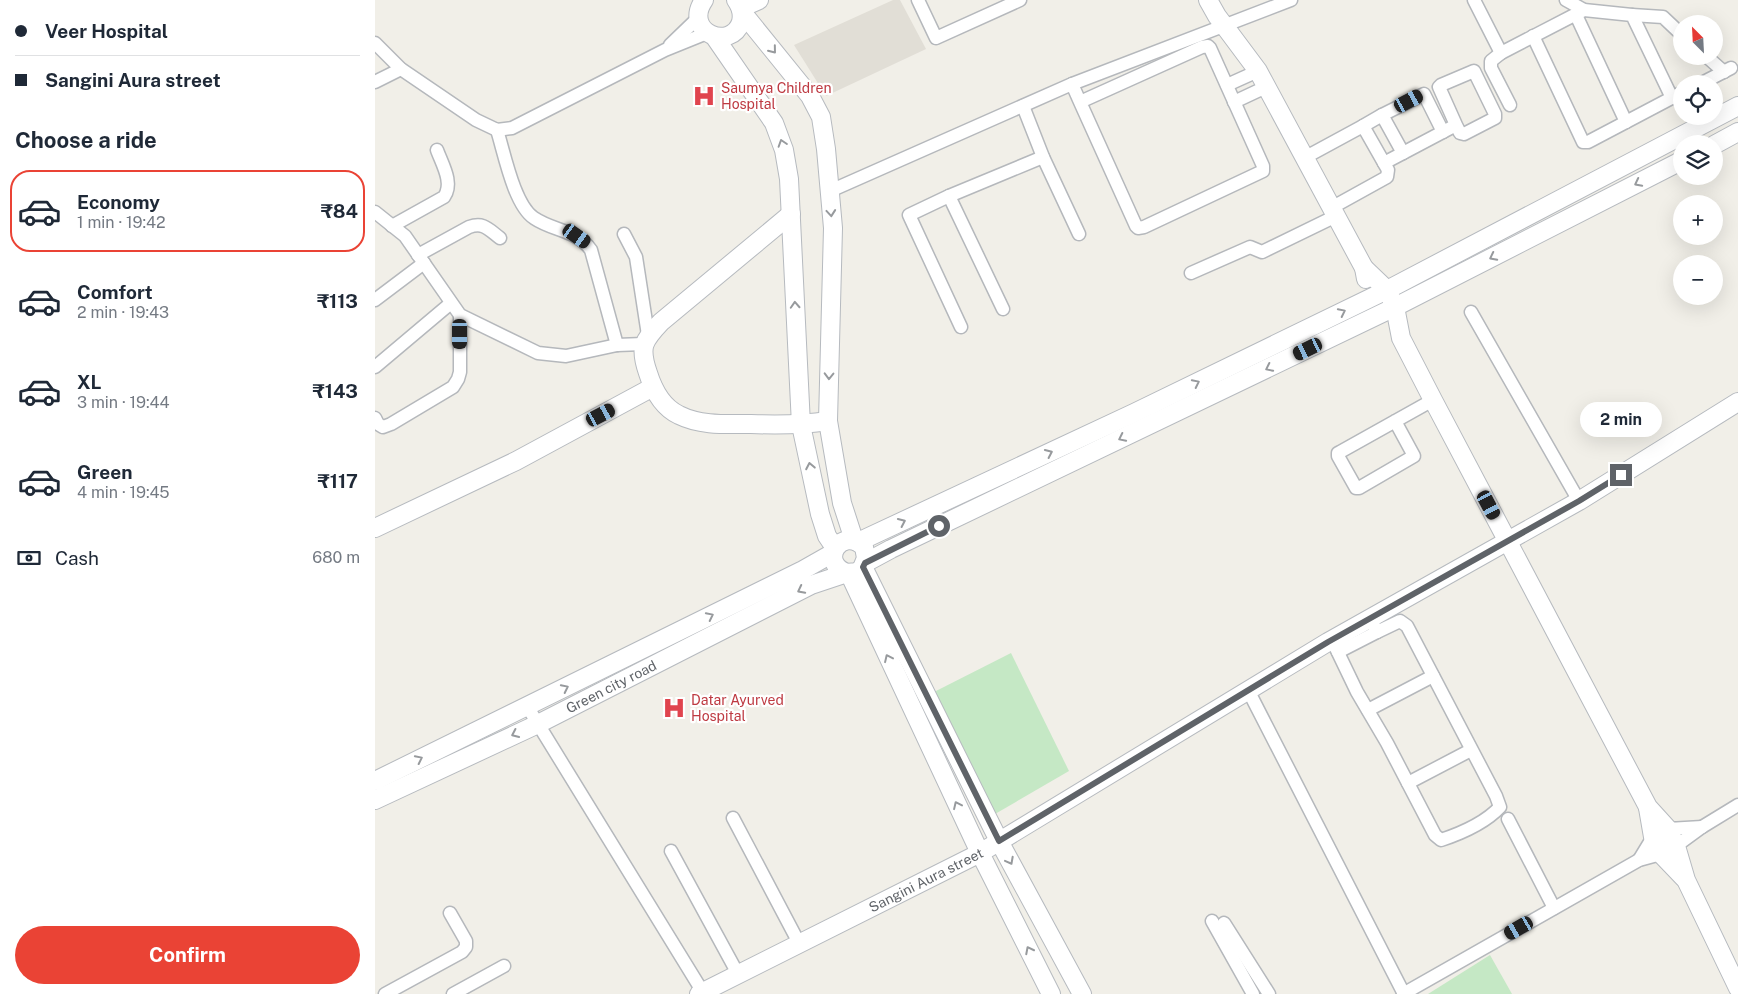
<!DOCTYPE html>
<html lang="en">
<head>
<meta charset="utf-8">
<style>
	:root { --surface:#fff; --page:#f6f6f7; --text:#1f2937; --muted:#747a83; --line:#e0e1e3; --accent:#ea4335 }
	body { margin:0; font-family:"Public Sans",sans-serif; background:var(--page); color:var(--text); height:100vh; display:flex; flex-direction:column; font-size:19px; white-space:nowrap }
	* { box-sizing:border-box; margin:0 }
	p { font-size:16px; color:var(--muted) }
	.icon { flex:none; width:28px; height:28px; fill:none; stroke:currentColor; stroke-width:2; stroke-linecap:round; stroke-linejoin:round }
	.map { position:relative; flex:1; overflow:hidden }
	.side { display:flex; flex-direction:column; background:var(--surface); width:375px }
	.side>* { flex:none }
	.guide { display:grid; align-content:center; height:110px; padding:0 15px; background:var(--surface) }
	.needle { width:32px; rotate:336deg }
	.fabs { position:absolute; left:1298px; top:15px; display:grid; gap:10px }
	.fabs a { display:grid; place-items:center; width:50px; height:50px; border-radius:50%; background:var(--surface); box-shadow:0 5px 20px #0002; font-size:25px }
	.end { position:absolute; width:22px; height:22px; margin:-11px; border:6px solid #5f6368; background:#fff; box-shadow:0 0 0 2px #fff }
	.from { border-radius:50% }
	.bubble { position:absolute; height:35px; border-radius:18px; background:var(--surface); box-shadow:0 5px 20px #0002; font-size:16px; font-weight:700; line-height:35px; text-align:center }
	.car { position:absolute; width:15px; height:30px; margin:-15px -8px; border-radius:6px; box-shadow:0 0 4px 1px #0007; background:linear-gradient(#222 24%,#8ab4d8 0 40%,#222 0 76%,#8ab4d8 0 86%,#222 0) }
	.guide b { display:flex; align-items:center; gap:18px; height:48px; font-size:19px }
	.guide b+b { border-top:1px solid var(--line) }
	.guide i { width:12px; height:12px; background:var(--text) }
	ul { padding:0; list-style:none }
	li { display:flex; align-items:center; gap:15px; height:82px; margin:0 10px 8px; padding:0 5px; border:2px solid transparent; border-radius:20px }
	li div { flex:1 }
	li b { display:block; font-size:19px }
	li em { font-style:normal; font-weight:700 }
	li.selected { border-color:var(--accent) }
	li>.icon { width:45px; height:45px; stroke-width:1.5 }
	h2 { padding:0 15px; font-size:22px; line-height:60px }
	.pay { display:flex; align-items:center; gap:12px; height:55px; padding:0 15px; font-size:19px }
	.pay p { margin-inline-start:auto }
	.primary-button { display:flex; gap:10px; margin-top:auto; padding:10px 15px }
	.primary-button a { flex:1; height:58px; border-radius:30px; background:var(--accent); color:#fff; font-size:20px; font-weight:700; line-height:58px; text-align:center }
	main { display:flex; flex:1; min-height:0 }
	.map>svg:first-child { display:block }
	.education { fill:#e1ded6 }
	.green { fill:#c5e8c5 }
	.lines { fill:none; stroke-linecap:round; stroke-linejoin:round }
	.street-casing { stroke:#b5b8bc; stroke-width:15 }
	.secondary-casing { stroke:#b6babf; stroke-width:20 }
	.street { stroke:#fff; stroke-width:12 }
	.secondary { stroke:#fff; stroke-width:18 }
	.oneway { stroke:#979a9d }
	.route { stroke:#5f6368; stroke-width:6 }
	.labels { text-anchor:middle; stroke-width:4.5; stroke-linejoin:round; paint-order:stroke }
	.health-label { font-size:14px; fill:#be3a42; stroke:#fff; text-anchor:start }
	.street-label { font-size:14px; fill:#5f6368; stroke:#fff }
</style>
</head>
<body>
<main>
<section class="side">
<div class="guide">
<b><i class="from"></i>Veer Hospital</b>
<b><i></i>Sangini Aura street</b>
</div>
<h2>Choose a ride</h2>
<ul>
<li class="selected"><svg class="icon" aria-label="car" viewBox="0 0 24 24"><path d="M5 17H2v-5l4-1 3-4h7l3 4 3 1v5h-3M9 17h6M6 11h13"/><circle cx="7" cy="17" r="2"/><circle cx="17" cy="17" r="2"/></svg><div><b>Economy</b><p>1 min · 19:42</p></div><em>₹84</em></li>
<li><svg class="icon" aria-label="car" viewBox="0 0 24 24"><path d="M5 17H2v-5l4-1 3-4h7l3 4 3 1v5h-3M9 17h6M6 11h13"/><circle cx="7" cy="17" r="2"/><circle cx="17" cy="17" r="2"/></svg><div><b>Comfort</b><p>2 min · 19:43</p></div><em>₹113</em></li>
<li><svg class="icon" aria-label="car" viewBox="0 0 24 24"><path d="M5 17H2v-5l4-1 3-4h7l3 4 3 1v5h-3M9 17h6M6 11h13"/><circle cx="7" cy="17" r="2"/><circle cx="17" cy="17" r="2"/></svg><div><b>XL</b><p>3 min · 19:44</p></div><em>₹143</em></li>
<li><svg class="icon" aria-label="car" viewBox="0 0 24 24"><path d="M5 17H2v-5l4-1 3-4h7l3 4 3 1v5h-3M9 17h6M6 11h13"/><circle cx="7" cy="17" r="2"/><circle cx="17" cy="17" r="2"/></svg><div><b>Green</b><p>4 min · 19:45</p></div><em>₹117</em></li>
</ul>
<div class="pay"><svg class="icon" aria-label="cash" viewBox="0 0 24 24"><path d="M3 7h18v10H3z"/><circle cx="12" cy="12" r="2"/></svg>Cash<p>680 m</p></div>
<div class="primary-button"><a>Confirm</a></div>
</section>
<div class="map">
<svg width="1363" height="994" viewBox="0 0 1363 994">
	<rect width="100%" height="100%" fill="#f1efe8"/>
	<path class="education" d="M518 0H525L551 49 451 96 419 45Z"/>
	<g class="green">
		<path d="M636 653 694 771 620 814 559 692Z"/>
		<path d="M1115 955 1137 994H1053Z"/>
	</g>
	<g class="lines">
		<defs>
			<g id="street">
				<path d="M543 0 561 38 645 0"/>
				<path d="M1099 0 1126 53 1209 10"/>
				<path d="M1191 0 1209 10 1257 15 1297 98"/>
				<path d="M1201 15 1251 122"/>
				<path d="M1257 15 1288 17 1306 34"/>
				<path d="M1158 36 1208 142H1213L1306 93"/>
				<path d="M0 43 26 69 101 120 122 130 137 128 290 50 332 33"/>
				<path d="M295 45 323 18"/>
				<path d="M1126 53 1116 61V68L1135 105"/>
				<path d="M1331 56 1349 72"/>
				<path d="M0 82 26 69"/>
				<path d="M697 84 705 102 761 226 763 228 769 227 888 171V166L835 48 833 46 827 47 705 102"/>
				<path d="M1325 84 1356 68"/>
				<path d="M852 85 883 71"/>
				<path d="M859 102 891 87"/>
				<path d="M648 106 668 157 704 234"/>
				<path d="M1007 115 1049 94 1068 132"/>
				<path d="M988 126 1007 115 1028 153 1009 163"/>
				<path d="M122 130C129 152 139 205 159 218 178 231 202 230 216 250L242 345"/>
				<path d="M1028 153 1081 125 1064 87 1066 85 1099 71 1120 114V118L1089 134 1085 133 1081 125"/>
				<path d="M929 158 988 126 1013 170 1012 177 956 208"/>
				<path d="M455 191 697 84 916 0"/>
				<path d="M574 196 628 309"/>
				<path d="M0 212 30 236 85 315 163 353 191 356 242 345 268 344"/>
				<path d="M17 226 69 197C79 183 67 164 62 150"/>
				<path d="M249 234 261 257 273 335"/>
				<path d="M43 255 94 227C109 222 113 229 125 238"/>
				<path d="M816 273 875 247 887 252 961 216"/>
				<path d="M0 300 49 263"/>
				<path d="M1096 312 1204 501"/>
				<path d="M586 327 534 215 574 196 668 157"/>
				<path d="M0 367 76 303"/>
				<path d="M0 418 3 424 8 427 16 424 78 387 83 379 85 372V315"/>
				<path d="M1020 421 1039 456 984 488H981L963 456V453L965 452 1058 400"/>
				<path d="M957 640 982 692 1012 743 1060 835 1066 840C1087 833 1110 823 1125 807L1121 796 1032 626 1025 621 1002 632 995 618"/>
				<path d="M963 652 1002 632"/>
				<path d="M873 690 1029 994"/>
				<path d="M152 706 329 994"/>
				<path d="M993 710 1058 676"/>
				<path d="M1033 783 1096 750"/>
				<path d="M358 818 424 943"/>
				<path d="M1133 819 1179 908"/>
				<path d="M296 851 363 974"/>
				<path d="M1264 860 1278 837 1293 829 1327 827"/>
				<path d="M837 921 878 994"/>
				<path d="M849 923 894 994"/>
				<path d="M10 994 87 952 91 947V941L75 913"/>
				<path d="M78 994 129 966"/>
				<path d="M1028 994 1264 860 1286 854 1301 846 1327 827 1363 805"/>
			</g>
			<g id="secondary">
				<path d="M329 0C307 32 356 52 366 22 368 14 366 7 361 0"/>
				<path d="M833 0 842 16 883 71 989 268 991 279"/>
				<path d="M366 8 384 0"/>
				<path d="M367 12 435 96 446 117 451 149 458 228 453 421 467 503 479 540"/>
				<path d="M339 36 399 123 409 150 414 179 426 425 445 514 452 536 460 548"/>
				<path d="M1339 145 1363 132"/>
				<path d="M416 214 286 322C268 341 264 347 273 373 278 389 287 407 304 415 326 426 352 424 376 424 402 425 427 425 453 421"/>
				<path d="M989 268 1012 290 1020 307 1026 338 1058 400 1273 807 1293 829 1301 846 1311 880 1363 988"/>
				<path d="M0 528 141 461 278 387"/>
				<path d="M483 542 759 413 1012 290 1363 106"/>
				<path d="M490 563 516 549 1020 307 1306 161"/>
				<path d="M488 567 624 841 707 994"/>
				<path d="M474 573 605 853 676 994"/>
				<path d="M0 781 428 570 458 553"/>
				<path id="s1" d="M0 800 163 724 436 585 472 573 482 572 487 568 491 558 489 547C467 525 442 562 472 573"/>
				<path d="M1273 808 1278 837 1286 854 1309 878"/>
				<path id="s2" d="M324 994 605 853 953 642 1204 501 1363 402"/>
			</g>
		</defs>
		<use href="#street" class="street-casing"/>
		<use href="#secondary" class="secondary-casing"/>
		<use href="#street" class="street"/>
		<use href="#secondary" class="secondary"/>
	</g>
	<defs><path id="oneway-chevron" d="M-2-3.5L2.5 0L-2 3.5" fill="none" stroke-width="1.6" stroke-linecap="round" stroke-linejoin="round" transform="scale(1.25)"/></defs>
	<g class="oneway">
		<use href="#oneway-chevron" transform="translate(398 50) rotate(51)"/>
		<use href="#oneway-chevron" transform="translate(407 143) rotate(-108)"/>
		<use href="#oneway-chevron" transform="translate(1263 183) rotate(153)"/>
		<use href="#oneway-chevron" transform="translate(456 213) rotate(85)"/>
		<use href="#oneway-chevron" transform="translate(1118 257) rotate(153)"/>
		<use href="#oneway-chevron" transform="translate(420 305) rotate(-93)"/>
		<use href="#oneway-chevron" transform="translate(967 312) rotate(-26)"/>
		<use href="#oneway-chevron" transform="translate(894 368) rotate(154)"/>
		<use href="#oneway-chevron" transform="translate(454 376) rotate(91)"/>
		<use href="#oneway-chevron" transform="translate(821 383) rotate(-26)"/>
		<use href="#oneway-chevron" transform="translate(747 438) rotate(154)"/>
		<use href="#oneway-chevron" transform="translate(674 453) rotate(-25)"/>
		<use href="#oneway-chevron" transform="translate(435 466) rotate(-101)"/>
		<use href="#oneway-chevron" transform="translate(527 522) rotate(-25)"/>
		<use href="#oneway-chevron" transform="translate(426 590) rotate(153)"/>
		<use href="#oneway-chevron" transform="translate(335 616) rotate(-26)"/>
		<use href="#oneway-chevron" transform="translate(513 658) rotate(-115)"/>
		<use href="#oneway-chevron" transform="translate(190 688) rotate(-26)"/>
		<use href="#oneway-chevron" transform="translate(140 734) rotate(155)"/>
		<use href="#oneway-chevron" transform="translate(44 759) rotate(-26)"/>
		<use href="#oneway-chevron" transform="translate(582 805) rotate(-115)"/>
		<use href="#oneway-chevron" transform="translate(635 861) rotate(62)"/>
		<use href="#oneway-chevron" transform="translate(654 950) rotate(-117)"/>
	</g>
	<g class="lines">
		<path class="route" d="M564 526 490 563 488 567 624 841 953 642 1204 501 1246 475"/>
	</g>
	<defs>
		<symbol id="hospital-bare" viewBox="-9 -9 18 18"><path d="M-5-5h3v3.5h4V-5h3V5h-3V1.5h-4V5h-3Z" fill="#e0444e" stroke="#fff" stroke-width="2.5" paint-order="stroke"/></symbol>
	</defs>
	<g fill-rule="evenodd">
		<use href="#hospital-bare" x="313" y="80" width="32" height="32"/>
		<use href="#hospital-bare" x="283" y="692" width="32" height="32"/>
	</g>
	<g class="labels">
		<g class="health-label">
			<text x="346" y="93">Saumya Children<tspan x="346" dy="16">Hospital</tspan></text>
			<text x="316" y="705">Datar Ayurved<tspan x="316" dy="16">Hospital</tspan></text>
		</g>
		<g class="street-label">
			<text dy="5" stroke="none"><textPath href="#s1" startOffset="262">Green city road</textPath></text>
			<text dy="5" stroke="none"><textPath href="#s2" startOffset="254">Sangini Aura street</textPath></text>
		</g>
	</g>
</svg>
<div class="fabs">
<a><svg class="needle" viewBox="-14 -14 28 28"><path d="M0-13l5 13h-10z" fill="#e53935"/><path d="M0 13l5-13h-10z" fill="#747a83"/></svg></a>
<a><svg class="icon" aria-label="locate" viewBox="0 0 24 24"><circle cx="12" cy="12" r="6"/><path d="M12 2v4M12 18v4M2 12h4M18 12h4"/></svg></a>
<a><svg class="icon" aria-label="layers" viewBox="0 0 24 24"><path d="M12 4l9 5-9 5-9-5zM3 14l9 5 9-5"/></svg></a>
<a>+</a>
<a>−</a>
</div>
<i class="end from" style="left:564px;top:526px"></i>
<i class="end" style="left:1246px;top:475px"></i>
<div class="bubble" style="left:1205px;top:402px;width:82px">2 min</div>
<i class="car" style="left:1034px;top:101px;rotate:62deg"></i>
<i class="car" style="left:202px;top:236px;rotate:125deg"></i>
<i class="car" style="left:85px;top:334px;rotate:180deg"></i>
<i class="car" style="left:933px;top:349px;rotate:244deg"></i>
<i class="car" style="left:226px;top:415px;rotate:62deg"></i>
<i class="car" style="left:1114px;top:505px;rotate:152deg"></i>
<i class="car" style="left:1144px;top:928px;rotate:240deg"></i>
</div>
</main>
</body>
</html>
